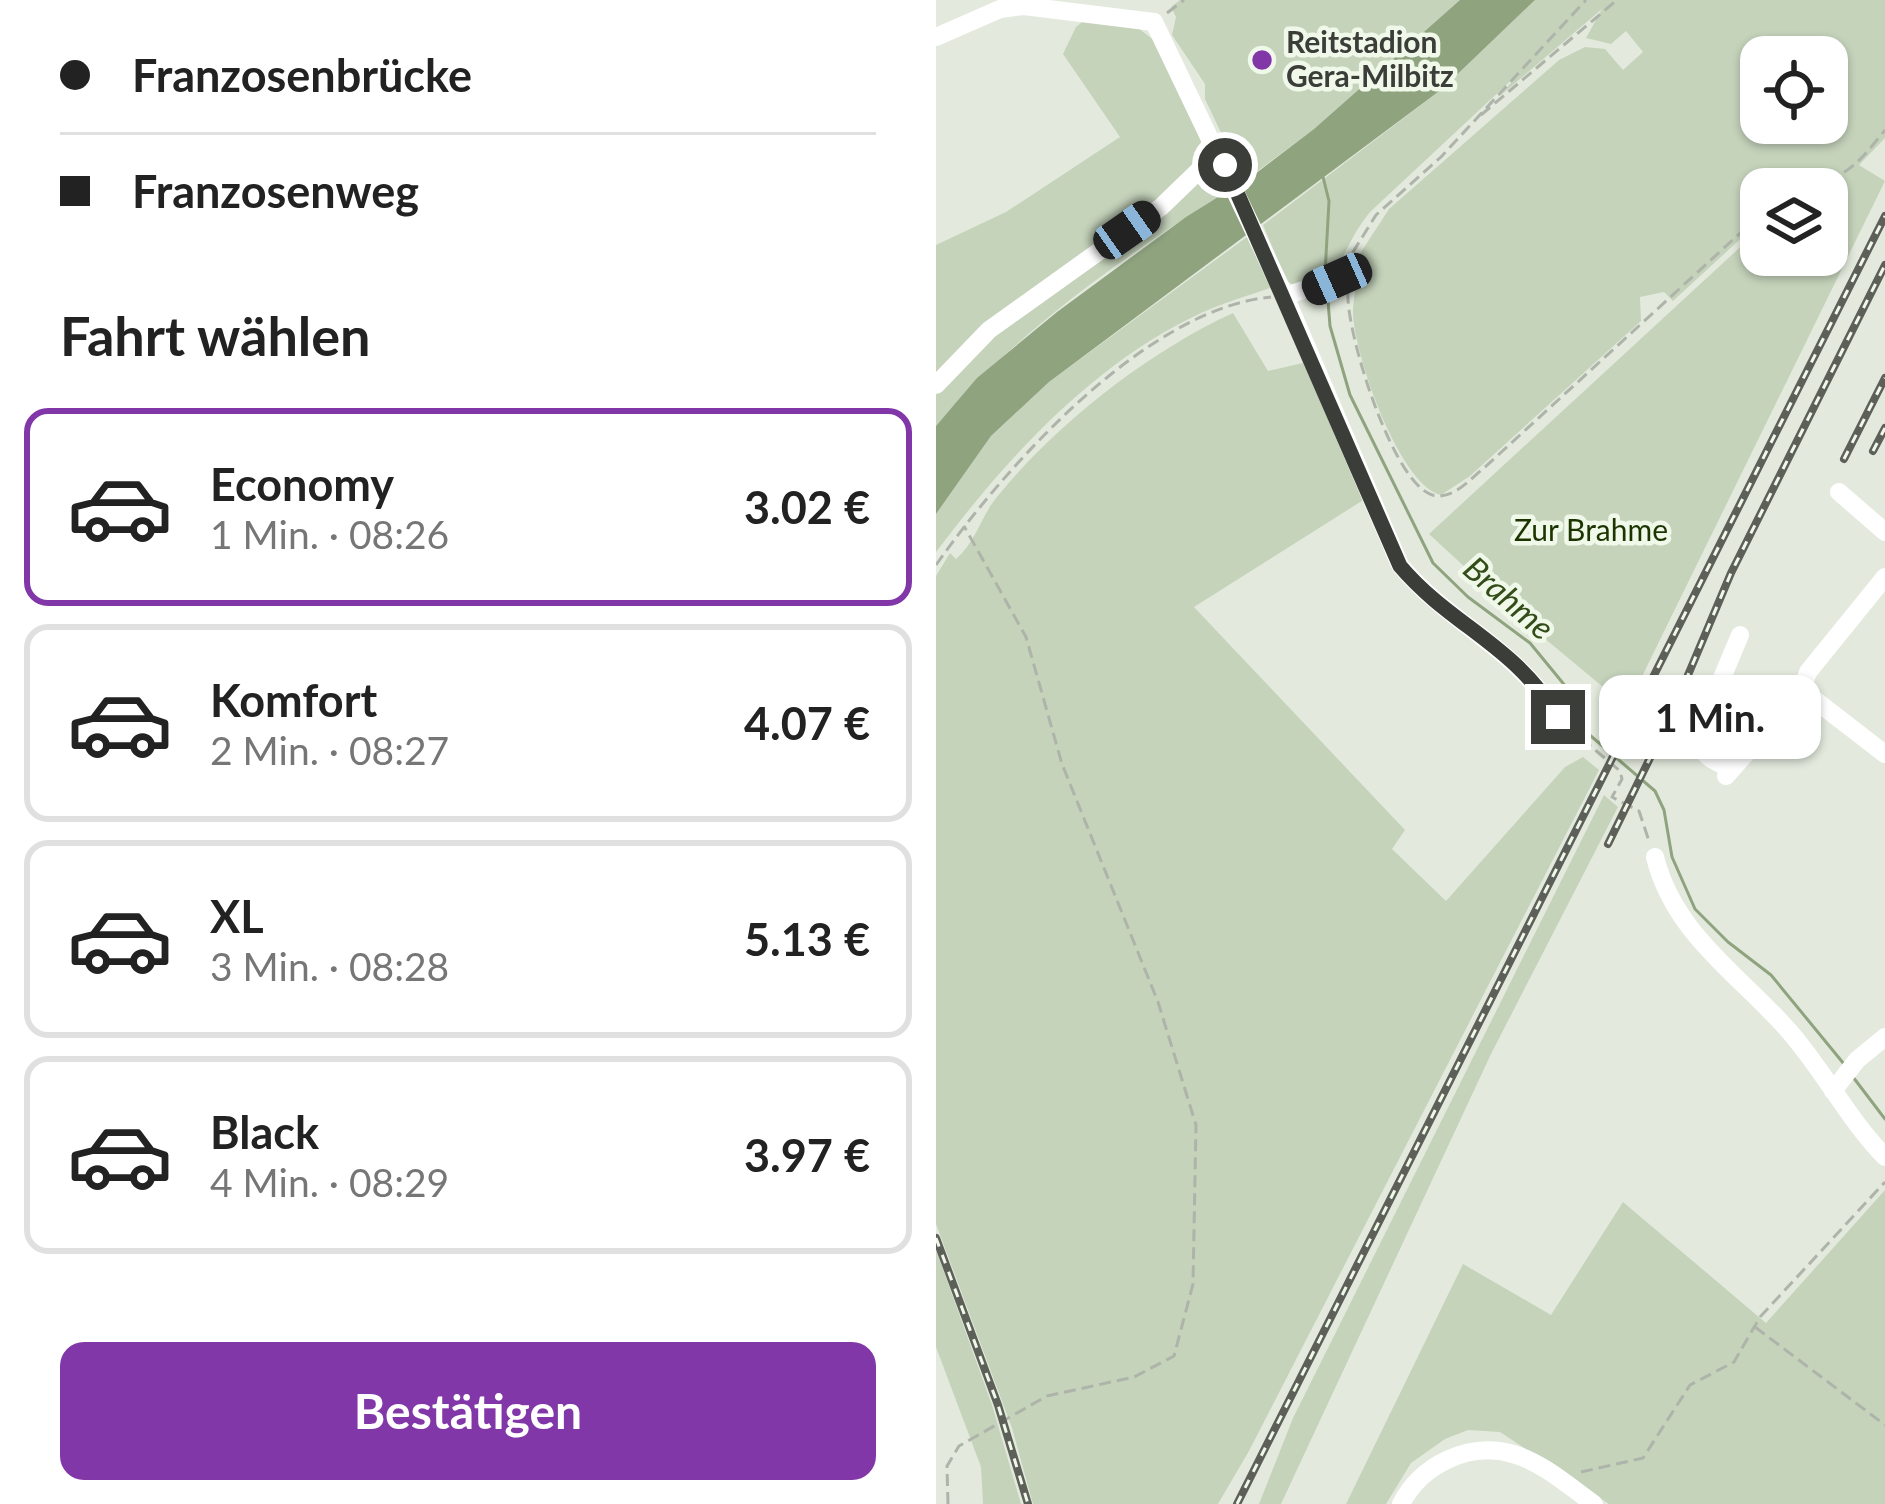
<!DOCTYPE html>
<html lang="de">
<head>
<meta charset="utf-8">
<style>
	:root { --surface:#fff; --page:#f6f6f6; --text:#222; --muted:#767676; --line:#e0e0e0; --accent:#8237a8 }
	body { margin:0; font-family:Lato,sans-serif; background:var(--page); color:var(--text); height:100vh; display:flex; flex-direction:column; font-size:45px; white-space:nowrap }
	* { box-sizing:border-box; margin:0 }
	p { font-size:39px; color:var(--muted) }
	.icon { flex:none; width:66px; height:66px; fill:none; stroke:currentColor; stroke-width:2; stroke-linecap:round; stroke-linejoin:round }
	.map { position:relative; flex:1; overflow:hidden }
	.details { display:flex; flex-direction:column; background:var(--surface); width:936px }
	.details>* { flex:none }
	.guide { display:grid; align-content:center; height:264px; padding:0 60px; background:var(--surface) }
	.controls { position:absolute; left:804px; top:36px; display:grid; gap:24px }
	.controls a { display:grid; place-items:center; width:108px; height:108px; border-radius:24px; background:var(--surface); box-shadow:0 3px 9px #0004; font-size:60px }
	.end { position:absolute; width:54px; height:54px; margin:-27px; border:15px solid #3a3d38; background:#fff; box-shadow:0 0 0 6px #fff }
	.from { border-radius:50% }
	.bubble { position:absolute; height:84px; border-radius:24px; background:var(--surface); box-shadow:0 3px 9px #0004; font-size:39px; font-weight:700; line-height:84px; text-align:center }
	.car { position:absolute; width:36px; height:72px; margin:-36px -18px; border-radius:15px; box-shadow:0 0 9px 3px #0007; background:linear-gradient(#222 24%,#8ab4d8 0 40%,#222 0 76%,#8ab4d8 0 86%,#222 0) }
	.guide b { display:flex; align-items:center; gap:42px; height:114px; font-size:45px }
	.guide b+b { border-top:3px solid var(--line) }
	.guide i { width:30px; height:30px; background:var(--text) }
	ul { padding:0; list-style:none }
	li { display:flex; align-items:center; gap:36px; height:198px; margin:0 24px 18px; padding:0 36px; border:6px solid var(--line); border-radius:24px }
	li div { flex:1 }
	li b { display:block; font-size:45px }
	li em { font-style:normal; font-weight:700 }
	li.on { border-color:var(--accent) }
	li>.icon { width:108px; height:108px; stroke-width:1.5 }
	h2 { padding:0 60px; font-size:54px; line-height:144px }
	.button { display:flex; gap:24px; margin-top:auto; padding:24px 60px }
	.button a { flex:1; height:138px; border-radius:24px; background:var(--accent); color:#fff; font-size:48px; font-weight:700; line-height:138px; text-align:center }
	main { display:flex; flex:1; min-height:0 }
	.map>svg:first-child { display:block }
	.green { fill:#c5d3bb; fill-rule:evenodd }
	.water { fill:#8fa37f }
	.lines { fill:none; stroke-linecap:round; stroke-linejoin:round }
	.stream { stroke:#8fa37f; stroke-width:3 }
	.path { stroke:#aeb4a9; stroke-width:3; stroke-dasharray:12 6; stroke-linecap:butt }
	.minor { stroke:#fff; stroke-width:18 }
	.rail-casing { stroke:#5c6059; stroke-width:8 }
	.rail { stroke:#f0f8ea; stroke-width:3; stroke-dasharray:9; stroke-linecap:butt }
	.route { stroke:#3a3d38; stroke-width:15 }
	.poi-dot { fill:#8237a8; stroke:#f0f8ea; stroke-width:4.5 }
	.labels { text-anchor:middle; stroke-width:9; stroke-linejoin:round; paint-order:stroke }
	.poi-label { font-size:30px; font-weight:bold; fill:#3a3d38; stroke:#f0f8ea; text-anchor:start }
	.park-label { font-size:30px; fill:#1c3500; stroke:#f0f8ea }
	.water-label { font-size:33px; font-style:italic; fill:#324d17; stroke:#f0f8ea }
</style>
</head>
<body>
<main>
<section class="details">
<div class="guide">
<b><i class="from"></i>Franzosenbrücke</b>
<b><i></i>Franzosenweg</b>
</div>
<h2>Fahrt wählen</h2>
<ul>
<li class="on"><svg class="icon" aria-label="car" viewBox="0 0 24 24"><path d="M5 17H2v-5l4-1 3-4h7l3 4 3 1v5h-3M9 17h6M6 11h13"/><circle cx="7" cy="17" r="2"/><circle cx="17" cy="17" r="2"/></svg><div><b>Economy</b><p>1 Min. · 08:26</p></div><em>3.02 €</em></li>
<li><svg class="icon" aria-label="car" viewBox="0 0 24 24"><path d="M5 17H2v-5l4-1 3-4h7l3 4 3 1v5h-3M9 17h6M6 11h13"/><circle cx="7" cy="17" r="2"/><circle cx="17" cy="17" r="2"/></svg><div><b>Komfort</b><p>2 Min. · 08:27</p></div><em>4.07 €</em></li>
<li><svg class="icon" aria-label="car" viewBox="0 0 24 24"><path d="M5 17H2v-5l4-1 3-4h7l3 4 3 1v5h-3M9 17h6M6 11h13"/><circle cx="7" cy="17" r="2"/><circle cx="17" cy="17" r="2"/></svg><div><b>XL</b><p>3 Min. · 08:28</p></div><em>5.13 €</em></li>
<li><svg class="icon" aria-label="car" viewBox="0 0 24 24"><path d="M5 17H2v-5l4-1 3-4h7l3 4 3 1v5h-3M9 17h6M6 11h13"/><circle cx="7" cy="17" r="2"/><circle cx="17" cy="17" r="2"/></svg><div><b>Black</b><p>4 Min. · 08:29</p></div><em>3.97 €</em></li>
</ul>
<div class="button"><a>Bestätigen</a></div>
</section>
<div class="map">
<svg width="949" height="1504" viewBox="0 0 949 1504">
	<rect width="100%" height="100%" fill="#e3eadd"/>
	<g class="green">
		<path d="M244 0H524L378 129 308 181 269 99V84L236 35 240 17 235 7Z"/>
		<path d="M599 0H949V138L923 165 949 181 691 707 577 612 572 613 570 605 493 534 825 228V255H891V189H825V220L737 301 728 292 704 297 705 321 534 476 505 495C463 485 418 354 417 313 417 301 420 288 422 275L414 269 453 209 623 60 649 47 669 49 687 70 707 52 690 31 675 44 650 38 666 9 564 96 583 73 434 212C399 256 419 266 359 286L351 281 327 225 506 89ZM825 57H891V123H825Z"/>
		<path d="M150 19 202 28 219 41 292 191C188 256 80 332 0 426V245L70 212 184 137 127 54 140 27Z"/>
		<path d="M311 237 334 288C311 296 287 303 265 313 156 364 71 458 0 552V514L55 436 113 382Z"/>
		<path d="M297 313 332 371 367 363 429 499 258 607 469 830 456 849 510 901 629 767 647 757 663 770 313 1451 282 1504H97L76 1428 0 1224V576L14 553 20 559C40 542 45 516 61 497 120 424 212 352 297 313Z"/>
		<path d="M668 795 682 807 555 1054 345 1504H323L357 1418Z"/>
		<path d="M949 1190V1504H673L564 1432 532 1430 509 1439 475 1463 450 1504H410L527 1264 615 1315 687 1202 830 1323Z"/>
		<path d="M0 1250 56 1405 85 1504H47L45 1467 0 1347Z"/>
	</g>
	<path class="water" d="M524 0H599L506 89 113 382 55 436 0 514V426L41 378 121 312 250 217 319 174 378 129Z"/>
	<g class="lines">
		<g class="stream">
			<path d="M387 177 393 201 389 274"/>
			<path d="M391 289 394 326 414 395 497 563 532 597 594 643 640 699 649 731 719 791 728 810 736 857 759 909 792 942 835 975 908 1064"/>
			<path d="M917 1077 949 1119"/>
		</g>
		<g class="path">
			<path d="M231 13 248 0"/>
			<path d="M545 115 681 0"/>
			<path d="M857 189C871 181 883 183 896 178 918 171 935 147 949 130"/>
			<path d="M407 268 440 215 505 157 650 0"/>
			<path d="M412 292C409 330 459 494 501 496 520 497 534 479 548 468L825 214"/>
			<path d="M0 565C69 467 209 309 335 297"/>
			<path d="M632 727 684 771 686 779 676 797 703 811 713 841"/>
			<path d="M819 1327 949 1425"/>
			<path d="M645 1472 707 1458 754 1385 798 1362 824 1317 949 1182"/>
			<path d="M12 1504 11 1466 23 1446 111 1396 198 1377 238 1356 257 1284 260 1125 222 1002 126 764 90 637 28 526"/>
		</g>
		<g class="minor">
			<path d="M0 37 64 9 88 6 218 22 349 296 464 565C514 625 579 646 622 717"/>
			<path d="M349 296 401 279"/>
			<path d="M0 385 53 330 225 207 283 151"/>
			<path d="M903 492 949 532"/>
			<path d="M866 690 872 672 949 577"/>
			<path d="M796 769C779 762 763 756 762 735L804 635"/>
			<path d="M790 776 866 690 949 754"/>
			<path d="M719 857C738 934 803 974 853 1031 888 1071 912 1119 949 1157"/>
			<path d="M897 1091 921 1060 949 1037"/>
			<path d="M465 1504C485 1465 533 1441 577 1454 606 1462 634 1487 658 1504"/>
		</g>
		<defs>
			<g id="rail">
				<path d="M937 451 949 428"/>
				<path d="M908 459 949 378"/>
				<path d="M672 844 736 713 795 573 949 265"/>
				<path d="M0 1238 62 1405 92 1504"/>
				<path d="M301 1504 949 216"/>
			</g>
		</defs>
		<use href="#rail" class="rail-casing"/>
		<use href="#rail" class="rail"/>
	</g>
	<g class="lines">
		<path class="route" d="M289 165 464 566C515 626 578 644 622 717"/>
	</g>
	<circle class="poi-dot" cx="326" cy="60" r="12"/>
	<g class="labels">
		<g class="poi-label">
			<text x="350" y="53">Reitstadion<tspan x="350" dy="34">Gera-Milbitz</tspan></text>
		</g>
		<g class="park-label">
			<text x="655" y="541">Zur Brahme</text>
		</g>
		<g class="water-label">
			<text transform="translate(573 598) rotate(41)" y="12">Brahme</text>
		</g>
	</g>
</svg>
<div class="controls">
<a><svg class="icon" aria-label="locate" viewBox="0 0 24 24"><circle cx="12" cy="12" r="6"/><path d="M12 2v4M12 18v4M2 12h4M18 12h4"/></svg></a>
<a><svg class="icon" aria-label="layers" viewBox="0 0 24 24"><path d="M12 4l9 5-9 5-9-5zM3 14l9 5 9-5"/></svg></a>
</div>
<i class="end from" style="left:289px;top:165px"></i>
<i class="end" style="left:622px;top:717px"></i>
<div class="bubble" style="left:663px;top:675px;width:222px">1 Min.</div>
<i class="car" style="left:191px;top:230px;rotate:55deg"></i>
<i class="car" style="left:401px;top:279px;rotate:246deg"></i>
</div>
</main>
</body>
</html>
